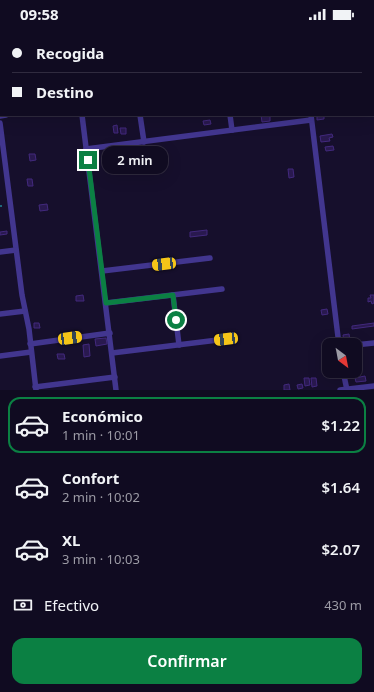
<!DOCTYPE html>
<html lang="es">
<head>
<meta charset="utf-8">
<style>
	:root { --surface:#100b21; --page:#1e192e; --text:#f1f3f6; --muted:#9c9ba5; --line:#302b3f; --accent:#0b8043 }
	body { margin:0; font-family:"Noto Sans",sans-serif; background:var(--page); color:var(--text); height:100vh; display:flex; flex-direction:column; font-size:15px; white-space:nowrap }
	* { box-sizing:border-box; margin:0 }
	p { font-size:13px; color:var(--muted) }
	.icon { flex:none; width:22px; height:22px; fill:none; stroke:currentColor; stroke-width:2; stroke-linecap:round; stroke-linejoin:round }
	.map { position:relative; height:362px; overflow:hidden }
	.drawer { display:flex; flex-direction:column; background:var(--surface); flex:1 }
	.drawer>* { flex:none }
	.top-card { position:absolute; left:0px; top:0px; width:374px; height:88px; box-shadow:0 4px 16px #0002,0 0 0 1px var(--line); display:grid; align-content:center; height:88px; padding:0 12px; background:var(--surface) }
	.needle { width:26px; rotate:148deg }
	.tools { position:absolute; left:322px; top:310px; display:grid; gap:8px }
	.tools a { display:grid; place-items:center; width:40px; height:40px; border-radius:8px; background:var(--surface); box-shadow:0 4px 16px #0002,0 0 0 1px var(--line); font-size:20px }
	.end { position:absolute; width:18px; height:18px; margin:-9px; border:5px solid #0b8043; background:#fff; box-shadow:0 0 0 2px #fff }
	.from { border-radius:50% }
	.bubble { position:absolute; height:28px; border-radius:12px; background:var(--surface); box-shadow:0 4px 16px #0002,0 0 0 1px var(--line); font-size:13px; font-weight:600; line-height:28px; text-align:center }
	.car { position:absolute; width:12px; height:24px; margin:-12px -6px; border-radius:5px; box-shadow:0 0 3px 1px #0007; background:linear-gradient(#f5c518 24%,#345 0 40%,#f5c518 0 76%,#345 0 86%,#f5c518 0) }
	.top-card b { display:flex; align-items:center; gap:14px; height:38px; font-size:15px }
	.top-card b+b { border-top:1px solid var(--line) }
	.top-card i { width:10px; height:10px; background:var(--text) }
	ul { padding:7px 0 0; list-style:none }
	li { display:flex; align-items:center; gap:12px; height:56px; margin:0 8px 6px; padding:0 4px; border:2px solid transparent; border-radius:12px }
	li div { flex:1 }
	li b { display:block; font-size:15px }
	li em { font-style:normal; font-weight:600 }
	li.on { border-color:var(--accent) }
	li>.icon { width:36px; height:36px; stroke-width:1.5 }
	.pay { display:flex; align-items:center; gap:10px; height:44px; padding:0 12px; font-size:15px }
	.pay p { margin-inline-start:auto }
	.primary-button { display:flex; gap:8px; margin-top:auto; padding:8px 12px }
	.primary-button a { flex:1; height:46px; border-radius:12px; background:var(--accent); color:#fff; font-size:16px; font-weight:600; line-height:46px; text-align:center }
	.status { display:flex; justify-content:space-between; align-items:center; height:28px; padding:0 20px; background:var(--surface); direction:ltr }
	.status svg { height:11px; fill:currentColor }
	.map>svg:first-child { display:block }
	.building { fill:#29194f; stroke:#42297d }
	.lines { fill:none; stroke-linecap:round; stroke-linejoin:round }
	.path { stroke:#25c2c8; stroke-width:1; stroke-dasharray:2 3; stroke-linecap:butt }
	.minor { stroke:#42368f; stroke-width:5.5 }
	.route { stroke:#0b8043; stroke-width:5 }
</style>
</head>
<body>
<div class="status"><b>09:58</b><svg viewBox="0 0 49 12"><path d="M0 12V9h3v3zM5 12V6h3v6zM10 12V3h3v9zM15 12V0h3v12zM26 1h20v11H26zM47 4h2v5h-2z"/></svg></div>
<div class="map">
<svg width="374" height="362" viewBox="0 0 374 362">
	<rect width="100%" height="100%" fill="#160f2c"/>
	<g class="building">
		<path d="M261 87H270V93L262 94Z"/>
		<path d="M324 87V91L317 92V88Z"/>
		<path d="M210 92 211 96 204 97 203 93Z"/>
		<path d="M117 97 118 105H114L113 98Z"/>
		<path d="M120 100H126V106H121Z"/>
		<path d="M332 106 333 109 329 110 330 113 321 114 320 108Z"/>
		<path d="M333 118 334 122 326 123 325 119Z"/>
		<path d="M29 126H35L36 132 30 133Z"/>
		<path d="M288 141H293L294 149 289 150Z"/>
		<path d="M27 151H32L33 158H28Z"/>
		<path d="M47 176 48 182 40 183 39 177Z"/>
		<path d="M207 202V207L190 209V204Z"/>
		<path d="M7 203V206L0 207V204Z"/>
		<path d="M83 267 84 273H76V268Z"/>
		<path d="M370 267H374V275L372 276 371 273 368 274V270H371Z"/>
		<path d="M327 281 328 286 322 287 321 282Z"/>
		<path d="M34 295H39L40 300H34Z"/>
		<path d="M374 295V298L352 301V298Z"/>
		<path d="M349 306 350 313 344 314 343 307Z"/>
		<path d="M106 310 107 316 96 318 95 311Z"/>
		<path d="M89 316 90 328 84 329 83 317Z"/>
		<path d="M57 326H64L65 331H58Z"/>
		<path d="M330 343H339L340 345 328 347 327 344Z"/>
		<path d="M365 348 366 353 356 354 355 350Z"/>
		<path d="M304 350H309L310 357 305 358Z"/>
		<path d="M311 350H316L317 358 312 359Z"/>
		<path d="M289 356 290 362H284V357Z"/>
		<path d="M302 356 303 360 298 361 297 357Z"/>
	</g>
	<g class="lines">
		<path class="path" d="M0 178H5"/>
		<g class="minor">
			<path d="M71 0V1"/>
			<path d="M126 0V1"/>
			<path d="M172 0V1"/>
			<path d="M210 0V1"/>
			<path d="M218 0V1"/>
			<path d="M251 0V1"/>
			<path d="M300 0V1"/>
			<path d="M46 1 56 0"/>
			<path d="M0 6H1"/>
			<path d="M82 87 116 362"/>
			<path d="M140 87 144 114"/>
			<path d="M230 87 232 102"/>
			<path d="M311 87 339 317"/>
			<path d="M0 88 6 87"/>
			<path d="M0 95 22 267 29 301 36 362"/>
			<path d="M86 121 311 92"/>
			<path d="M0 224 16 222"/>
			<path d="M102 243 210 230"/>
			<path d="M173 267 179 317"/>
			<path d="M106 275 222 261"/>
			<path d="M0 286 25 283"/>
			<path d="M30 316 110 305"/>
			<path d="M355 317 374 315"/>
			<path d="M112 325 226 311"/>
			<path d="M0 328 31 324"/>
			<path d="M343 343 347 362"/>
			<path d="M35 359 115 349"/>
			<path d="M340 362 374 358"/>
		</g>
	</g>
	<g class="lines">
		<path class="route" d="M88 132 106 275 173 267 176 292"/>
	</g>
</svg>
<div class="tools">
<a><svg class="needle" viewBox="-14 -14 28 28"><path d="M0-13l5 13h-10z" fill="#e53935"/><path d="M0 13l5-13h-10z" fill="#9c9ba5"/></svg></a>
</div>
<i class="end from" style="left:176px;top:292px"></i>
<i class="end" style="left:88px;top:132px"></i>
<div class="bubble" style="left:102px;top:118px;width:66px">2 min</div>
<i class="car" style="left:164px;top:236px;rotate:263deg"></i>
<i class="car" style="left:70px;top:310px;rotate:82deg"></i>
<i class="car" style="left:226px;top:311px;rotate:263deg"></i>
<div class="top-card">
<b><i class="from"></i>Recogida</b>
<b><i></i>Destino</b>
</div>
</div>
<section class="drawer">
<ul>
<li class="on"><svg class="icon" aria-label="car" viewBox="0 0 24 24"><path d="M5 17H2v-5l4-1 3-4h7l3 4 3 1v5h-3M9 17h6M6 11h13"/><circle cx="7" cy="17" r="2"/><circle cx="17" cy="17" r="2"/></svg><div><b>Económico</b><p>1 min · 10:01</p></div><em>$1.22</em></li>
<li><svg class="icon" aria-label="car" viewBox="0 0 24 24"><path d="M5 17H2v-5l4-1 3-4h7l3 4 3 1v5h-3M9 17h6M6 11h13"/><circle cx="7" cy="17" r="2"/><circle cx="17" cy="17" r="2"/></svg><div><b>Confort</b><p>2 min · 10:02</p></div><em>$1.64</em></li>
<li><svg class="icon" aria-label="car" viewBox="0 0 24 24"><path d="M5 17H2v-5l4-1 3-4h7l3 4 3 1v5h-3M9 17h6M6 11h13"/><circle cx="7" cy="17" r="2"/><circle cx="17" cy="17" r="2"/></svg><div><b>XL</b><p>3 min · 10:03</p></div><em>$2.07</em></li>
</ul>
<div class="pay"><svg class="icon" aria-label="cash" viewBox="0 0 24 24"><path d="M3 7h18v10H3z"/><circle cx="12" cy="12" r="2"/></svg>Efectivo<p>430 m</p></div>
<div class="primary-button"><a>Confirmar</a></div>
</section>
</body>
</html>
